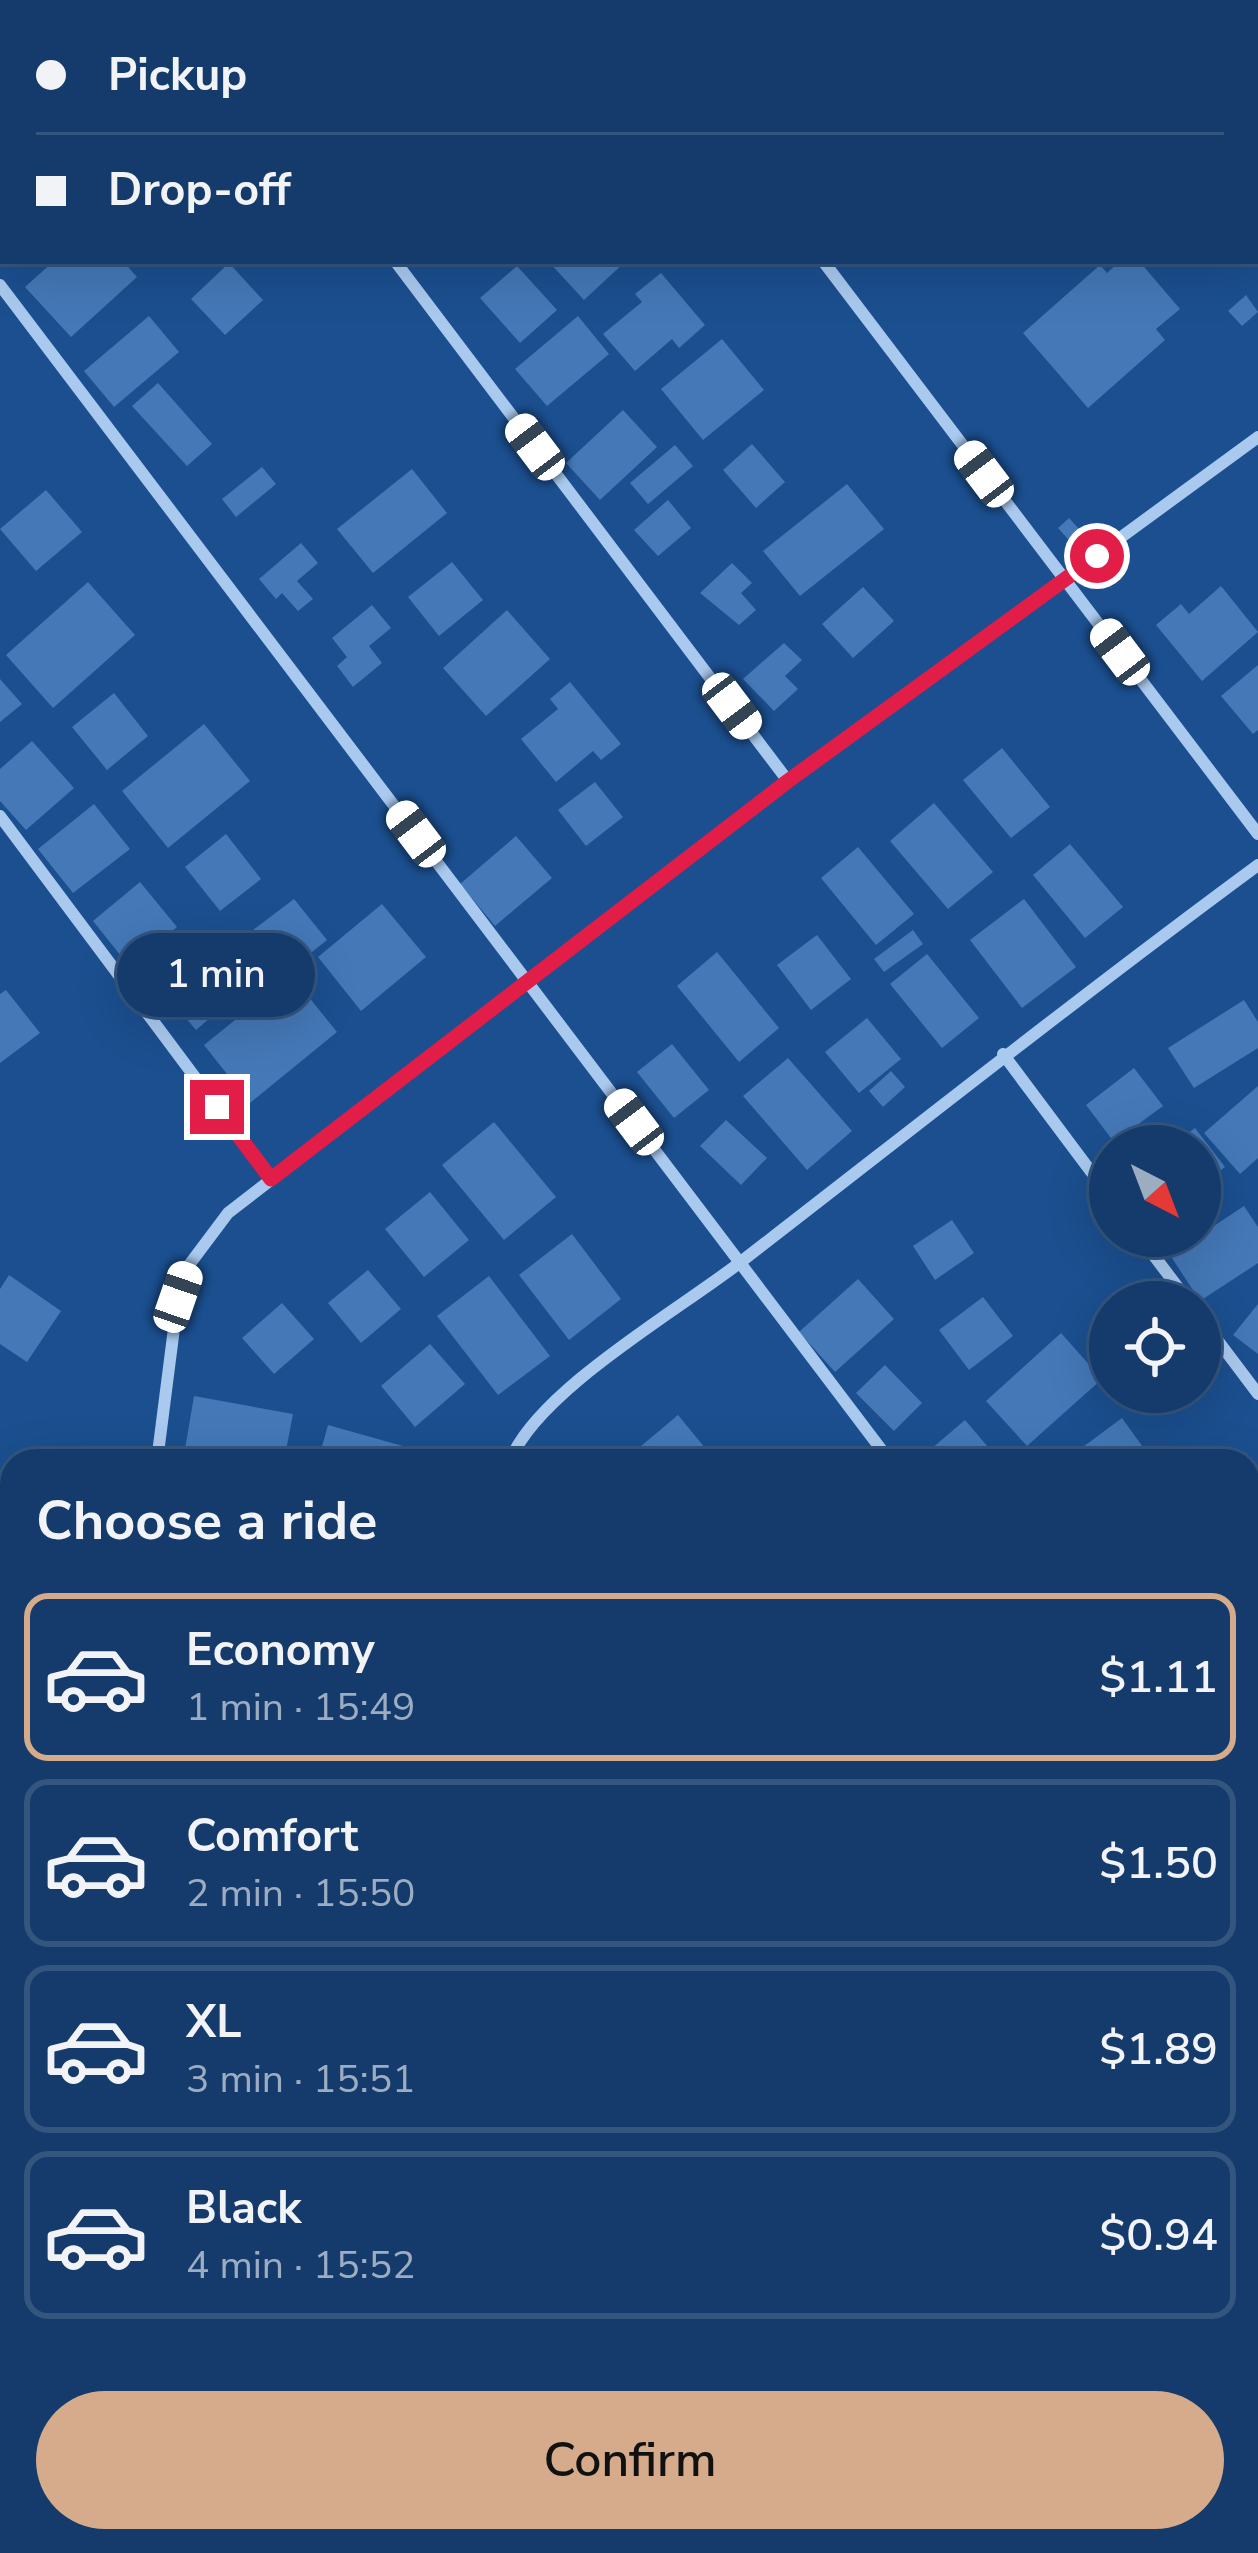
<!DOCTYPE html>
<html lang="en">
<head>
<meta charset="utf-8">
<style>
	:root { --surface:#143b6b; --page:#1d4271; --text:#f1f3f6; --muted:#9dadc1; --line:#33557e; --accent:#d6ab8b }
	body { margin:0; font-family:"Nunito Sans",sans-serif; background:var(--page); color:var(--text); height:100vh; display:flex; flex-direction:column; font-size:45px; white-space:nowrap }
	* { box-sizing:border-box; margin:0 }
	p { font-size:39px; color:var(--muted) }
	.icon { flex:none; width:66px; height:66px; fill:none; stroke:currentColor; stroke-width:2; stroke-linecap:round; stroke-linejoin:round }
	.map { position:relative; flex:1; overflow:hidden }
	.details { position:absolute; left:0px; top:1449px; width:1260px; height:1104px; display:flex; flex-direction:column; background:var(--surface); border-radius:36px 36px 0 0; box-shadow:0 12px 48px #0002,0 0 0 3px var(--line) }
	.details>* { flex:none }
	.hud { position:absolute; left:0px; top:0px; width:1260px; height:264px; box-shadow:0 12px 48px #0002,0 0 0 3px var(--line); display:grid; align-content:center; height:264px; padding:0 36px; background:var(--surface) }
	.needle { width:78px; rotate:138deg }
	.controls { position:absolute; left:1089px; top:1125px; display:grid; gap:24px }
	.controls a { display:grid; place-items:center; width:132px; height:132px; border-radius:50%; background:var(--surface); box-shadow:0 12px 48px #0002,0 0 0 3px var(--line); font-size:60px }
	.end { position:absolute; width:54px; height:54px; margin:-27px; border:15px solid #e11d48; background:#fff; box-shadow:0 0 0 6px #fff }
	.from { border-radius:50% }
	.bubble { position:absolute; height:84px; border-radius:42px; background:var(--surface); box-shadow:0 12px 48px #0002,0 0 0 3px var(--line); font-size:39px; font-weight:600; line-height:84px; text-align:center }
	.car { position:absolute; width:36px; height:72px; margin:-36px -18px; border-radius:15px; box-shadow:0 0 9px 3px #0007; background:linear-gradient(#fff 24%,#345 0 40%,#fff 0 76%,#345 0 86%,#fff 0) }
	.hud b { display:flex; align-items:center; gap:42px; height:114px; font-size:45px }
	.hud b+b { border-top:3px solid var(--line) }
	.hud i { width:30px; height:30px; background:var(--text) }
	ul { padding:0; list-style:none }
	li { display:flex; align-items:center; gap:36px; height:168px; margin:0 24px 18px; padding:0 12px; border:6px solid var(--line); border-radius:24px }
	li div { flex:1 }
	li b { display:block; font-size:45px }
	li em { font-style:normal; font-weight:600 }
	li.active { border-color:var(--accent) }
	li>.icon { width:108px; height:108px; stroke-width:1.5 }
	h2 { padding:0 36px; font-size:54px; line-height:144px }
	.cta { display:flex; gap:24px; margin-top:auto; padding:24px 36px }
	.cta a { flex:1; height:138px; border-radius:72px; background:var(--accent); color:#111; font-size:48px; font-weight:600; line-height:138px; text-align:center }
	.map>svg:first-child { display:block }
	.building { fill:#4478b7 }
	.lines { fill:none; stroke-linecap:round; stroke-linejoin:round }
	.street { stroke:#a9c9ee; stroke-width:12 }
	.route { stroke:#e11d48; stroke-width:15 }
</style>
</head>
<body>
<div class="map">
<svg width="1258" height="2553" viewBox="0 0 1258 2553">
	<rect width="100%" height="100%" fill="#1b4f8f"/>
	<g class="building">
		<path d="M54 261H123L137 277 71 337 25 287Z"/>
		<path d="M548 261H626L584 300Z"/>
		<path d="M1120 261H1139L1180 309 1156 329 1165 340 1088 408 1023 333 1100 265 1107 273Z"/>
		<path d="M229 263 263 300 225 335 191 299Z"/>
		<path d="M517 266 557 310 520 343 480 298Z"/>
		<path d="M661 273 705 325 679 348 672 339 635 371 603 334 642 302 635 294Z"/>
		<path d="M1246 295 1258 312 1242 326 1228 311Z"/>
		<path d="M149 316 179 352 114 407 84 371Z"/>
		<path d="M578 316 609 354 547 406 515 369Z"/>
		<path d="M722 339 764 390 703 440 661 389Z"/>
		<path d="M158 383 212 444 187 466 132 406Z"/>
		<path d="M623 410 657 447 600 500 566 463Z"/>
		<path d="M752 444 785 482 756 508 723 470Z"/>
		<path d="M675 445 693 466 648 504 630 483Z"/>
		<path d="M262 467 276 484 236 517 222 499Z"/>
		<path d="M412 469 447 513 373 573 337 529Z"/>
		<path d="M847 484 884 529 800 596 763 551Z"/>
		<path d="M46 490 82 532 36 571 0 529Z"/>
		<path d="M668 500 691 528 658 556 634 530Z"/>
		<path d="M1069 518 1087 538 1076 548 1058 528Z"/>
		<path d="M301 543 318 563 297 581 313 599 298 611 282 593 276 599 259 579Z"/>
		<path d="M452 562 483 600 439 636 408 597Z"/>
		<path d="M732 563 752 583 741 593 756 610 739 625 700 593Z"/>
		<path d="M88 582 135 635 53 708 6 655Z"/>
		<path d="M1221 586 1258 632 1202 681 1156 625 1181 604 1189 614Z"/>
		<path d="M863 587 894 621 853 658 822 624Z"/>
		<path d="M372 605 391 628 369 646 382 663 353 687 337 666 347 657 332 638Z"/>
		<path d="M507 610 550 659 486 716 443 668Z"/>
		<path d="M784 643 802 660 785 676 798 689 774 711 743 679Z"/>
		<path d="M1258 665V730L1253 734 1221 696Z"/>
		<path d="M0 679 22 704 0 722Z"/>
		<path d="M570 682 621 744 601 760 593 751 556 782 521 739 558 709 550 699Z"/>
		<path d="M114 693 148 736 107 770 72 727Z"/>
		<path d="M204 724 250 781 168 848 122 791Z"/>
		<path d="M32 741 74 788 26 830 0 801V769Z"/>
		<path d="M1002 748 1050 807 1011 838 963 780Z"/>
		<path d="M595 782 623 817 586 846 558 810Z"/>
		<path d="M934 803 993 872 948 909 890 841Z"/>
		<path d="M94 804 130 849 73 893 38 849Z"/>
		<path d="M226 834 261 879 220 911 185 867Z"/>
		<path d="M516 836 552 878 495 926 460 884Z"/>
		<path d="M1070 844 1123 907 1085 938 1033 875Z"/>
		<path d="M858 847 914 914 876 945 821 878Z"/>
		<path d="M140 882 177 927 129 966 93 921Z"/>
		<path d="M294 899 327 940 278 979 245 936Z"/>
		<path d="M1024 899 1076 967 1022 1008 970 940Z"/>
		<path d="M382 904 426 957 361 1011 318 957Z"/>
		<path d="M913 930 923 944 884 972 874 959Z"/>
		<path d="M817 935 851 979 811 1010 777 965Z"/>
		<path d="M200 950 238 994 196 1030 159 986Z"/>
		<path d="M717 952 779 1028 739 1062 677 986Z"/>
		<path d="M927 954 979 1018 942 1048 890 984Z"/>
		<path d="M291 975 337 1032 250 1103 204 1045Z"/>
		<path d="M6 990 40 1033 0 1063V994Z"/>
		<path d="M1244 1000 1258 1022V1048L1194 1088 1168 1048Z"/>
		<path d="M867 1018 901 1059 859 1093 825 1052Z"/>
		<path d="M672 1044 709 1090 674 1118 637 1072Z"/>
		<path d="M788 1058 852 1131 807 1170 743 1096Z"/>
		<path d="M1134 1068 1163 1106 1114 1142 1086 1105Z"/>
		<path d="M891 1071 905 1087 883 1107 869 1091Z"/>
		<path d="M1258 1086V1158L1240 1174 1204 1133Z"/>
		<path d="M726 1120 767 1158 741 1185 700 1146Z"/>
		<path d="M494 1122 556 1197 504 1240 442 1165Z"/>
		<path d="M1195 1128 1225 1167 1200 1186V1146H1171Z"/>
		<path d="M430 1192 469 1240 424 1277 385 1229Z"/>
		<path d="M1244 1206 1258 1227V1263L1200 1301 1170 1255Z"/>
		<path d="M952 1220 974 1253 935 1280 913 1246Z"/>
		<path d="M572 1234 621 1299 569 1340 519 1275Z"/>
		<path d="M368 1270 401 1309 361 1343 328 1303Z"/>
		<path d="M9 1275 61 1311 27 1362 0 1344V1289Z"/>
		<path d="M489 1276 550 1356 498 1395 437 1316Z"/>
		<path d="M858 1279 894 1319 835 1372 799 1332Z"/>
		<path d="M983 1297 1013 1336 969 1370 939 1330Z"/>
		<path d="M282 1303 314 1339 274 1374 242 1338Z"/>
		<path d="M1258 1304V1354L1233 1335Z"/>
		<path d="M1061 1333 1102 1379 1027 1446 986 1401Z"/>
		<path d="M430 1344 465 1384 415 1427 381 1386Z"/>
		<path d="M885 1365 922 1403 894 1431 856 1393Z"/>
		<path d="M194 1396 293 1414 284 1461H183Z"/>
		<path d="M678 1415 710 1454 702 1461H641L634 1452Z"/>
		<path d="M1122 1418 1150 1457 1064 1461Z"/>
		<path d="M965 1420 994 1454 985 1461H929L924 1455Z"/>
		<path d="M328 1425 424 1452 421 1461H318Z"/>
		<path d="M1258 1659V1722L1252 1728 1248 1669Z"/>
		<path d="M1248 1748 1258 1761V1791L1248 1799Z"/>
		<path d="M12 1856V1927L0 1911V1865Z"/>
		<path d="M0 1964 12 1977V2034L4 2041Z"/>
		<path d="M1248 2202 1258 2213V2259L1248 2268Z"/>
		<path d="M458 2541H577L564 2553H446Z"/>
		<path d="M938 2541H966L977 2553H925Z"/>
		<path d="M1176 2541 1227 2543 1226 2553H1174Z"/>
	</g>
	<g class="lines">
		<g class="street">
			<path d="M197 0 200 3"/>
			<path d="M626 0 628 3"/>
			<path d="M395 261 788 781"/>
			<path d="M823 261 1258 834"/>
			<path d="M0 285 890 1461"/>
			<path d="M0 816 271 1179"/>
			<path d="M1003 1054 1110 1197"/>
			<path d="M1139 1236 1189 1302"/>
			<path d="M1200 1317 1258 1394"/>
			<path d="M157 1461 178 1297 189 1265 228 1213 788 781 1258 437"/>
			<path d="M510 1461C537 1391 679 1310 742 1261 914 1128 1083 994 1258 865"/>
			<path d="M1248 1934 1258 1947"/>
			<path d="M0 2314 12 2305"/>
			<path d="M1248 2424 1258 2422"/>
			<path d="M401 2541 411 2553"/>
			<path d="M851 2541 860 2553"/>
		</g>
	</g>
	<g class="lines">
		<path class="route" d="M217 1107 271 1179 788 781 1097 556"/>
	</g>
</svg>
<div class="controls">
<a><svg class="needle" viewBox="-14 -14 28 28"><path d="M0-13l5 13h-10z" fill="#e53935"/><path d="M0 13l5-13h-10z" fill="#9dadc1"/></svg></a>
<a><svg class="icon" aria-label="locate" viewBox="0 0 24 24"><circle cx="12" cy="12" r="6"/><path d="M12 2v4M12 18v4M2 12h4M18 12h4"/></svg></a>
</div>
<i class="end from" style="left:1097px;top:556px"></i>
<i class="end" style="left:217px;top:1107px"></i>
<div class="bubble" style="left:117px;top:933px;width:198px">1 min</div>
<i class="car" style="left:535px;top:447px;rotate:323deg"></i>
<i class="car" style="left:984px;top:474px;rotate:323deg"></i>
<i class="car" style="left:1120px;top:652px;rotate:323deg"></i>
<i class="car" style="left:732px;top:706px;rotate:143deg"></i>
<i class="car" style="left:416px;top:834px;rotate:323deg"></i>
<i class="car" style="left:634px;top:1122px;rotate:323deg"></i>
<i class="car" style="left:178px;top:1297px;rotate:19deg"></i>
<div class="hud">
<b><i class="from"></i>Pickup</b>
<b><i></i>Drop-off</b>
</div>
<section class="details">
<h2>Choose a ride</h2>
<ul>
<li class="active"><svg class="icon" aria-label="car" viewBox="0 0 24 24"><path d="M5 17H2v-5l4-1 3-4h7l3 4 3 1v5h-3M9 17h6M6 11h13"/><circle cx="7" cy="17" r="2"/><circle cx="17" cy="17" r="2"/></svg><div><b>Economy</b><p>1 min · 15:49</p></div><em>$1.11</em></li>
<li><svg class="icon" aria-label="car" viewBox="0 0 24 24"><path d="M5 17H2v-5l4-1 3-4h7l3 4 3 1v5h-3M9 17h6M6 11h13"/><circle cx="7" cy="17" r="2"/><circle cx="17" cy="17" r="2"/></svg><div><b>Comfort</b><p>2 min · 15:50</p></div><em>$1.50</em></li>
<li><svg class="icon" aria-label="car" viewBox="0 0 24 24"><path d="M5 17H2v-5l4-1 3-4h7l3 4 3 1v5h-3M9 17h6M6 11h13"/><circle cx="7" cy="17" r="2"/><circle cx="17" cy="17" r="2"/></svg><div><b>XL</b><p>3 min · 15:51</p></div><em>$1.89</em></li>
<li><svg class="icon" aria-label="car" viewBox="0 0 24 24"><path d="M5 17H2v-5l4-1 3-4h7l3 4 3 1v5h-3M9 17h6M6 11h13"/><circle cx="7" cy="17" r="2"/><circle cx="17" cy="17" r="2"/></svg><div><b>Black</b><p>4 min · 15:52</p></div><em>$0.94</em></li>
</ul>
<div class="cta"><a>Confirm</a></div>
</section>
</div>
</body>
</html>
